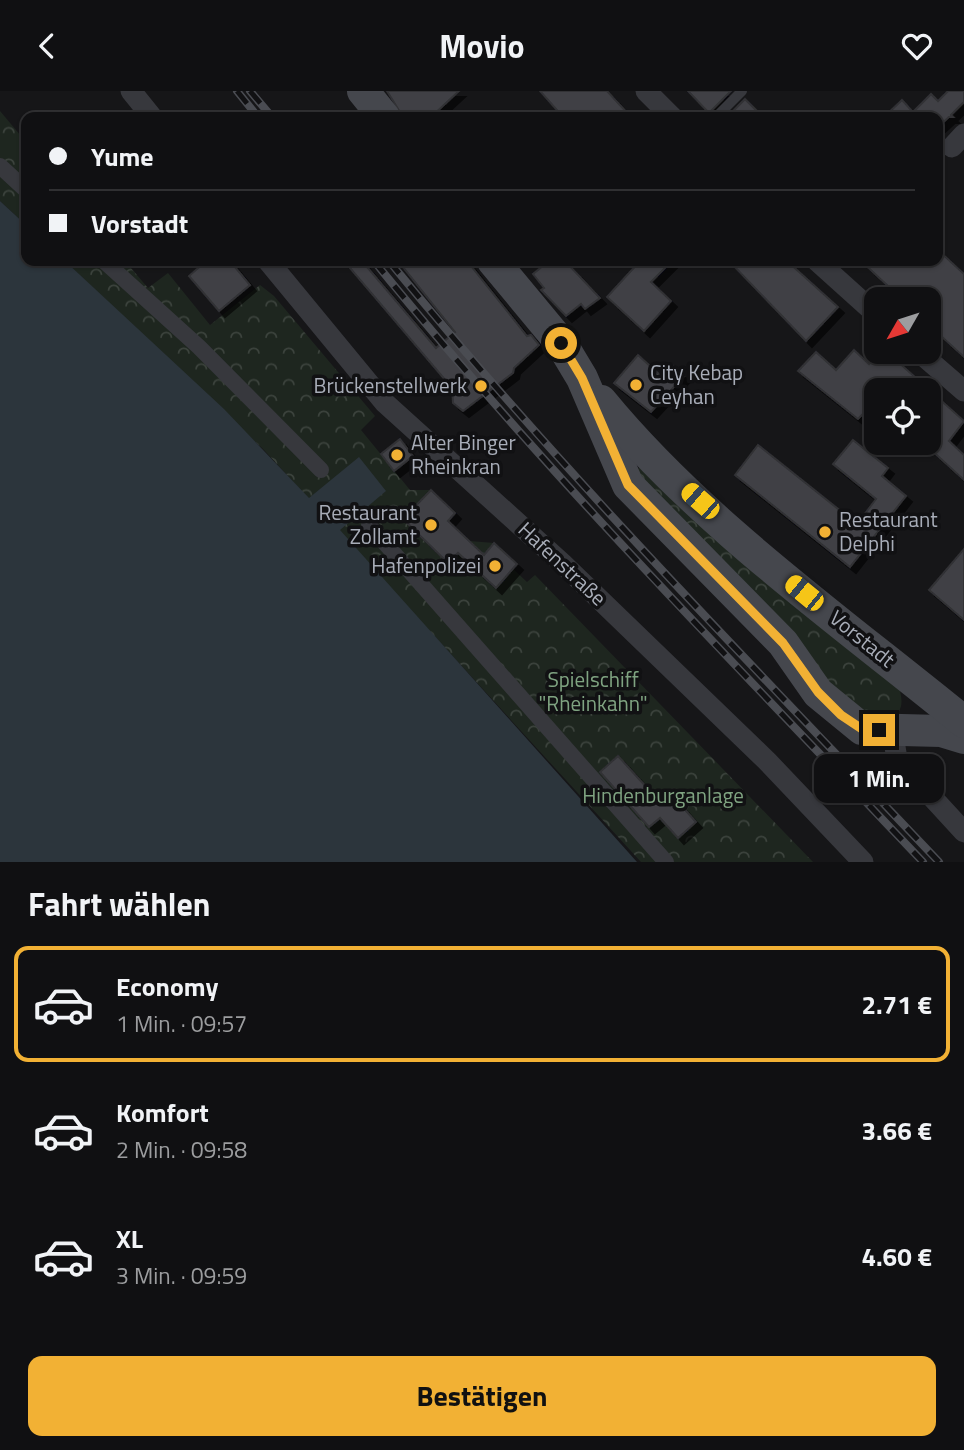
<!DOCTYPE html>
<html lang="de">
<head>
<meta charset="utf-8">
<style>
	:root { --surface:#101012; --page:#19191b; --text:#f1f3f6; --muted:#9c9d9f; --line:#303032; --accent:#f2b134 }
	body { margin:0; font-family:"Titillium Web",sans-serif; background:var(--page); color:var(--text); height:100vh; display:flex; flex-direction:column; font-size:26px; white-space:nowrap }
	* { box-sizing:border-box; margin:0 }
	p { font-size:23px; color:var(--muted) }
	.icon { flex:none; width:38px; height:38px; fill:none; stroke:currentColor; stroke-width:2; stroke-linecap:round; stroke-linejoin:round }
	.map { position:relative; height:771px; overflow:hidden }
	.details { display:flex; flex-direction:column; background:var(--surface); flex:1 }
	.details>* { flex:none }
	.top-card { position:absolute; left:21px; top:21px; width:922px; height:154px; border-radius:14px; box-shadow:0 2px 5px #0004,0 0 0 2px var(--line); display:grid; align-content:center; height:154px; padding:0 28px; background:var(--surface) }
	.needle { width:46px; rotate:231deg }
	.buttons { position:absolute; left:864px; top:196px; display:grid; gap:14px }
	.buttons a { display:grid; place-items:center; width:77px; height:77px; border-radius:14px; background:var(--surface); box-shadow:0 2px 5px #0004,0 0 0 2px var(--line); font-size:35px }
	.end { position:absolute; width:32px; height:32px; margin:-16px; border:9px solid #f2b134; background:#111; box-shadow:0 0 0 4px #111 }
	.from { border-radius:50% }
	.bubble { position:absolute; height:49px; border-radius:14px; background:var(--surface); box-shadow:0 2px 5px #0004,0 0 0 2px var(--line); font-size:23px; font-weight:700; line-height:49px; text-align:center }
	.car { position:absolute; width:21px; height:42px; margin:-21px -10px; border-radius:9px; box-shadow:0 0 5px 2px #0007; background:linear-gradient(#f5c518 24%,#345 0 40%,#f5c518 0 76%,#345 0 86%,#f5c518 0) }
	.top-card b { display:flex; align-items:center; gap:24px; height:66px; font-size:26px }
	.top-card b+b { border-top:2px solid var(--line) }
	.top-card i { width:18px; height:18px; background:var(--text) }
	ul { padding:0; list-style:none }
	li { display:flex; align-items:center; gap:21px; height:116px; margin:0 14px 10px; padding:0 14px; border:4px solid transparent; border-radius:14px }
	li div { flex:1 }
	li b { display:block; font-size:26px }
	li em { font-style:normal; font-weight:700 }
	li.on { border-color:var(--accent) }
	li>.icon { width:63px; height:63px; stroke-width:1.5 }
	h2 { padding:0 28px; font-size:32px; line-height:84px }
	.action { display:flex; gap:14px; margin-top:auto; padding:14px 28px }
	.action a { flex:1; height:80px; border-radius:14px; background:var(--accent); color:#111; font-size:28px; font-weight:700; line-height:80px; text-align:center }
	header { display:flex; justify-content:space-between; align-items:center; height:91px; padding:0 28px; background:var(--surface); font-size:32px; font-weight:700 }
	.map>svg:first-child { display:block }
	.forest { fill:url(#forest-crowns) }
	.water { fill:#2c353c }
	.building { fill:#404145; stroke:#303034; stroke-width:2; filter:url(#shadow) }
	.lines { fill:none; stroke-linecap:round; stroke-linejoin:round }
	.service { stroke:#37383d; stroke-width:10 }
	.pedestrian { stroke:#37383d; stroke-width:16 }
	.minor { stroke:#37383d; stroke-width:21 }
	.secondary { stroke:#45474d; stroke-width:32 }
	.rail-casing { stroke:#4a4c52; stroke-width:8 }
	.rail { stroke:#111113; stroke-width:5; stroke-dasharray:16; stroke-linecap:butt }
	.route { stroke:#f2b134; stroke-width:9 }
	.poi-dot { fill:#f2b134; stroke:#111113; stroke-width:2.5 }
	.labels { text-anchor:middle; stroke-width:7; stroke-linejoin:round; paint-order:stroke }
	.poi-label { font-size:21px; fill:#a8adb8; stroke:#111113; text-anchor:start }
	.street-label { font-size:21px; fill:#a8adb8; stroke:#111113 }
	.park-label { font-size:21px; fill:#7fa381; stroke:#111113 }
</style>
</head>
<body>
<header><svg class="icon" aria-label="back" viewBox="0 0 24 24"><path d="M15 5l-7 7 7 7"/></svg>Movio<svg class="icon" aria-label="heart" viewBox="0 0 24 24"><path d="M12 20l-8-8c-3-5 5-10 8-4 3-6 11-1 8 4z"/></svg></header>
<div class="map">
<svg width="964" height="771" viewBox="0 0 964 771">
	<defs>
		<pattern id="forest-crowns" width="20" height="18" patternUnits="userSpaceOnUse" patternTransform="scale(1.75)"><rect width="20" height="18" fill="#1e261f"/><path d="M2 6a3 3 0 1 1 6 0M12 15a3 3 0 1 1 6 0" fill="none" stroke="#3c433d"/></pattern>
		<filter id="shadow"><feDropShadow dx="6" dy="6" stdDeviation="0" flood-color="#0009"/></filter>
	</defs>
	<rect width="100%" height="100%" fill="#161618"/>
	<g class="forest">
		<path d="M0 20 26 51V134L0 110Z"/>
		<path d="M65 170H125L148 197 168 182 210 234 260 194 274 205 375 325 361 339 410 399H431L403 428 469 450 494 452 497 496 513 478 527 491 535 484 813 771H641L264 359Z"/>
		<path d="M644 374 897 590C909 624 896 626 868 635L637 392 638 378Z"/>
	</g>
	<path class="water" d="M0 110 26 134V170H65L224 318 309 407 359 366 386 400 340 439 637 771H0Z"/>
	<g class="building">
		<path d="M387 0H459L431 26H403Z"/>
		<path d="M540 0H607L631 26H563Z"/>
		<path d="M688 0H731L709 22Z"/>
		<path d="M948 0H964V11L951 24 953 26H949L938 36V26H884L902 9 913 21 931 3 938 10Z"/>
		<path d="M745 8 763 26H727Z"/>
		<path d="M938 159 964 183V266L929 234V208H902L861 170H938Z"/>
		<path d="M206 170H230L250 194 219 220 189 185Z"/>
		<path d="M344 170H362L436 257 455 241 398 170H467L527 245 531 244 539 254 514 277 513 282 463 320 453 312 452 297Z"/>
		<path d="M549 170H565L600 207 585 218 581 213 566 225 541 199 544 197 533 183Z"/>
		<path d="M640 170H672L651 191 671 210 644 240 607 206Z"/>
		<path d="M729 170H787L838 216 806 250Z"/>
		<path d="M854 259 869 273 880 261H887L964 330 949 350 964 364V389L929 357V299H877V309L858 328 798 280 816 261 836 279Z"/>
		<path d="M638 264 661 285 672 274 684 285 651 321 614 292Z"/>
		<path d="M400 348 413 365 394 380 381 363Z"/>
		<path d="M853 349 888 377 882 385 906 405 850 476 735 384 758 354 857 433 876 408 833 373Z"/>
		<path d="M431 399 455 422 448 430 484 464 494 452 517 473 496 497 458 462 448 472 403 428Z"/>
		<path d="M964 458V529L929 499Z"/>
		<path d="M618 665 660 711 670 702 696 731 678 747 660 727 649 736 600 681Z"/>
	</g>
	<g class="lines">
		<path class="service" d="M716 26 742 0"/>
		<g class="pedestrian">
			<path d="M0 75 26 99"/>
			<path d="M104 170 199 256 321 379"/>
			<path d="M369 434 666 771"/>
		</g>
		<g class="minor">
			<path d="M131 0 152 26"/>
			<path d="M646 0 672 26"/>
			<path d="M952 56 964 43"/>
			<path d="M268 170 385 312 563 473 767 670 863 771"/>
			<path d="M817 170 877 224"/>
			<path d="M919 261 964 300"/>
			<path d="M897 641 894 650 897 668 964 741"/>
		</g>
		<g class="secondary">
			<path d="M363 0 384 26"/>
			<path d="M493 170 561 252 582 287 628 394 783 552 818 602 862 638 941 640 964 647"/>
			<path d="M601 310C700 431 843 532 964 631"/>
		</g>
		<defs>
			<g id="rail">
				<path d="M237 0 258 26"/>
				<path d="M250 0 272 26"/>
				<path d="M374 170C545 381 736 574 923 771"/>
				<path d="M389 170C561 380 752 574 939 771"/>
			</g>
		</defs>
		<use href="#rail" class="rail-casing"/>
		<use href="#rail" class="rail"/>
	</g>
	<g class="lines">
		<path class="route" d="M561 252 582 287 628 394 783 552 818 601 841 624 862 638 879 639"/>
	</g>
	<g class="poi-dot">
		<circle cx="636" cy="294" r="7"/>
		<circle cx="481" cy="295" r="7"/>
		<circle cx="397" cy="364" r="7"/>
		<circle cx="431" cy="434" r="7"/>
		<circle cx="825" cy="441" r="7"/>
		<circle cx="495" cy="475" r="7"/>
	</g>
	<g class="labels">
		<g class="poi-label">
			<text x="650" y="289">City Kebap<tspan x="650" dy="24">Ceyhan</tspan></text>
			<text x="467" y="302" text-anchor="end">Brückenstellwerk</text>
			<text x="411" y="359">Alter Binger<tspan x="411" dy="24">Rheinkran</tspan></text>
			<text x="417" y="429" text-anchor="end">Restaurant<tspan x="417" dy="24">Zollamt</tspan></text>
			<text x="839" y="436">Restaurant<tspan x="839" dy="24">Delphi</tspan></text>
			<text x="481" y="482" text-anchor="end">Hafenpolizei</text>
		</g>
		<g class="street-label">
			<text transform="translate(562 473) rotate(43)" y="7">Hafenstraße</text>
			<text transform="translate(862 548) rotate(39)" y="7">Vorstadt</text>
		</g>
		<g class="park-label">
			<text x="593" y="596">Spielschiff<tspan x="593" dy="24">"Rheinkahn"</tspan></text>
			<text x="663" y="712">Hindenburganlage</text>
		</g>
	</g>
</svg>
<div class="buttons">
<a><svg class="needle" viewBox="-14 -14 28 28"><path d="M0-13l5 13h-10z" fill="#e53935"/><path d="M0 13l5-13h-10z" fill="#9c9d9f"/></svg></a>
<a><svg class="icon" aria-label="locate" viewBox="0 0 24 24"><circle cx="12" cy="12" r="6"/><path d="M12 2v4M12 18v4M2 12h4M18 12h4"/></svg></a>
</div>
<i class="end from" style="left:561px;top:252px"></i>
<i class="end" style="left:879px;top:639px"></i>
<div class="bubble" style="left:814px;top:663px;width:130px">1 Min.</div>
<i class="car" style="left:700px;top:410px;rotate:311deg"></i>
<i class="car" style="left:804px;top:502px;rotate:309deg"></i>
<div class="top-card">
<b><i class="from"></i>Yume</b>
<b><i></i>Vorstadt</b>
</div>
</div>
<section class="details">
<h2>Fahrt wählen</h2>
<ul>
<li class="on"><svg class="icon" aria-label="car" viewBox="0 0 24 24"><path d="M5 17H2v-5l4-1 3-4h7l3 4 3 1v5h-3M9 17h6M6 11h13"/><circle cx="7" cy="17" r="2"/><circle cx="17" cy="17" r="2"/></svg><div><b>Economy</b><p>1 Min. · 09:57</p></div><em>2.71 €</em></li>
<li><svg class="icon" aria-label="car" viewBox="0 0 24 24"><path d="M5 17H2v-5l4-1 3-4h7l3 4 3 1v5h-3M9 17h6M6 11h13"/><circle cx="7" cy="17" r="2"/><circle cx="17" cy="17" r="2"/></svg><div><b>Komfort</b><p>2 Min. · 09:58</p></div><em>3.66 €</em></li>
<li><svg class="icon" aria-label="car" viewBox="0 0 24 24"><path d="M5 17H2v-5l4-1 3-4h7l3 4 3 1v5h-3M9 17h6M6 11h13"/><circle cx="7" cy="17" r="2"/><circle cx="17" cy="17" r="2"/></svg><div><b>XL</b><p>3 Min. · 09:59</p></div><em>4.60 €</em></li>
</ul>
<div class="action"><a>Bestätigen</a></div>
</section>
</body>
</html>
